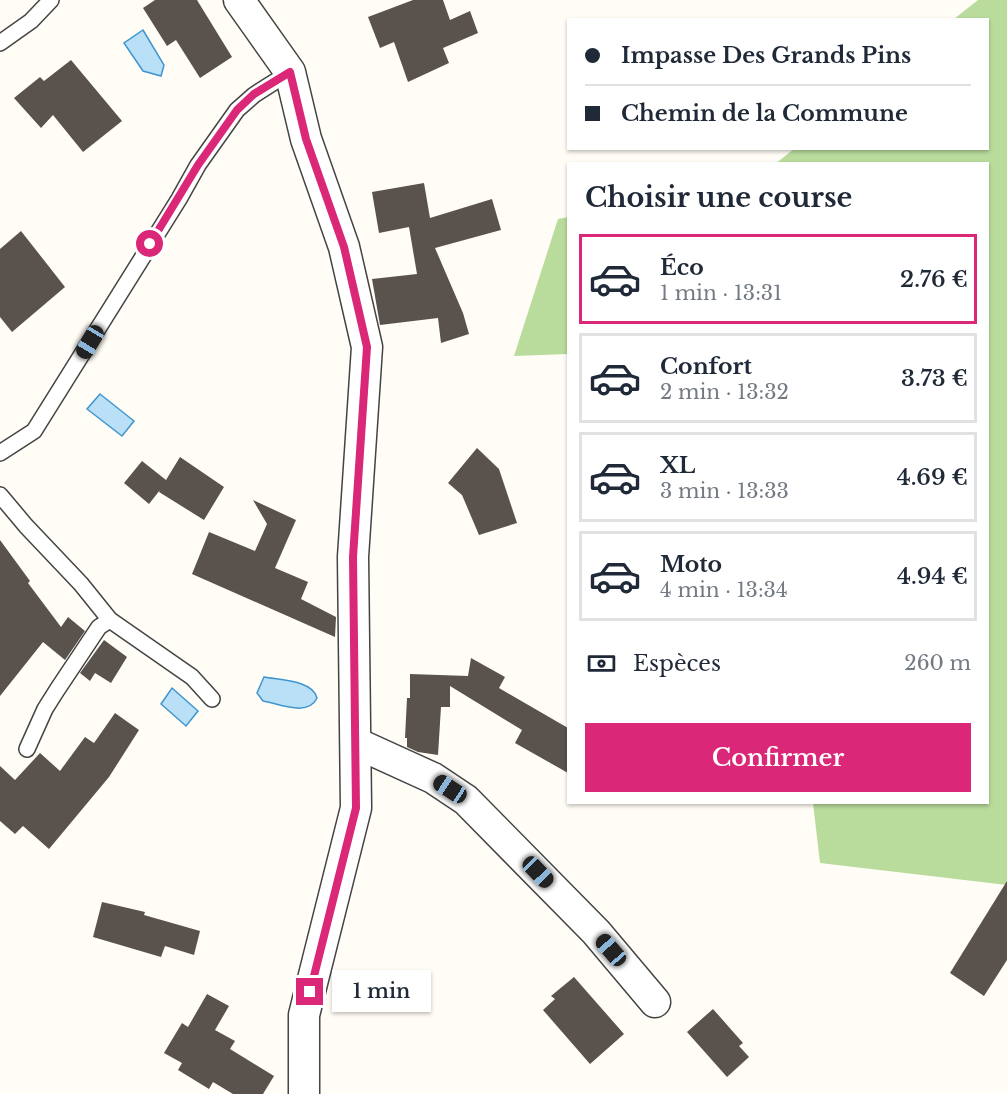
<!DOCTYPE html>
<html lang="fr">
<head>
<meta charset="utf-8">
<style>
	:root { --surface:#fff; --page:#f6f6f7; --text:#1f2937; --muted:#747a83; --line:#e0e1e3; --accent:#db2777 }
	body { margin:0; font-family:"Libre Baskerville",serif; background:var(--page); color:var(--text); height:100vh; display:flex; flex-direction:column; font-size:22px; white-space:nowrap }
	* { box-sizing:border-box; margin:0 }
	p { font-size:20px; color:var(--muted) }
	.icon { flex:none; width:33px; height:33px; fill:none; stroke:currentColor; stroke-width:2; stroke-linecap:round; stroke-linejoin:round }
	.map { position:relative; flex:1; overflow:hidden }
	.details { position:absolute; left:567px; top:162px; width:422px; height:642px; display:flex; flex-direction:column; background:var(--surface); border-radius:0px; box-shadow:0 2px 4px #0004 }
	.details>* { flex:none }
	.guide { position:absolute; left:567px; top:18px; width:422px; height:132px; border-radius:0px; box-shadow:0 2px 4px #0004; display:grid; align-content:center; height:132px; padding:0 18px; background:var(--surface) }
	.end { position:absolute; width:27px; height:27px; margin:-14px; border:8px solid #db2777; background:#fff; box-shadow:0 0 0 3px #fff }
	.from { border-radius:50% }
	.bubble { position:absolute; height:42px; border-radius:0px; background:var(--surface); box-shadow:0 2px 4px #0004; font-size:20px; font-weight:600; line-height:42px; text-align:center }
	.car { position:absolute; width:18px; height:36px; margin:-18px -9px; border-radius:8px; box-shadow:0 0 4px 2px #0007; background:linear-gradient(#222 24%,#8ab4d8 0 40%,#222 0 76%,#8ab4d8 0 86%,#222 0) }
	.guide b { display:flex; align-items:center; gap:21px; height:57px; font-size:22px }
	.guide b+b { border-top:2px solid var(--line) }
	.guide i { width:15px; height:15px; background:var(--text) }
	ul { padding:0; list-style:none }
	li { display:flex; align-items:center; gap:18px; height:90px; margin:0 12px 9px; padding:0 6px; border:3px solid var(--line); border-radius:0px }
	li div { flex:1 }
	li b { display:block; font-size:22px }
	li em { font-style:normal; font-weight:600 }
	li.on { border-color:var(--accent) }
	li>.icon { width:54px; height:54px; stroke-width:1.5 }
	h2 { padding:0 18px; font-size:27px; line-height:72px }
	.pay { display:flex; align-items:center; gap:15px; height:66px; padding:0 18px; font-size:22px }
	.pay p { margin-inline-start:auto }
	.button { display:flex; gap:12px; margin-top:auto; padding:12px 18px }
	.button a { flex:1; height:69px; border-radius:0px; background:var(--accent); color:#fff; font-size:24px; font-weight:600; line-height:69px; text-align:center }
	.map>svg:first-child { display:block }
	.forest { fill:#b9dc9c }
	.water { fill:#b9e0f7; stroke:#3f96cf; stroke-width:1.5 }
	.building { fill:#5a524d }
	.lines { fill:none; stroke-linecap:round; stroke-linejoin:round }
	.service-casing { stroke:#444; stroke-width:18 }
	.minor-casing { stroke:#444; stroke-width:33 }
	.service { stroke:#fff; stroke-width:15 }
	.minor { stroke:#fff; stroke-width:30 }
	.route { stroke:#db2777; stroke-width:8 }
</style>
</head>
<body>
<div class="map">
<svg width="1007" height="1094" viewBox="0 0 1007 1094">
	<rect width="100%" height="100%" fill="#fffdf5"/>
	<g class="forest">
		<path d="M978 0H1007V885L820 863 813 803 987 802V164H775L794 149 987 148V20L954 19Z"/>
		<path d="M568 217V354L514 356 558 219Z"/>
	</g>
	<g class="water">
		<path d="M143 30 164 65 161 76 143 71 124 43Z"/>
		<path d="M100 394 134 421 122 436 87 409Z"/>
		<path d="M264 677C279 680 313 680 317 698 308 717 280 704 263 701L257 693Z"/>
		<path d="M172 688 198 711 186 726 161 704Z"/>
	</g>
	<g class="building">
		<path d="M155 0H197L232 57 200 78 176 40 167 46 143 8Z"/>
		<path d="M413 0H443L450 20 470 11 478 33 443 48 449 63 408 82 394 42 380 48 368 17Z"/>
		<path d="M71 60 122 121 83 152 53 115 41 128 14 98 40 77 44 81Z"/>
		<path d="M424 183 430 218 492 199 501 230 435 248 463 313 469 334 441 343 438 318 380 325 372 279 417 274 409 227 379 233 372 192Z"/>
		<path d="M21 231 65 287 12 332 0 317V249Z"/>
		<path d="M477 448 499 469 517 523 479 535 462 495 448 483Z"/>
		<path d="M180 457 224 487 204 520 159 492 160 490 149 504 124 483 142 461 166 480Z"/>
		<path d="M253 500 296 520 275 568 308 582 301 599 336 617 335 637 192 574 209 532 255 551 267 524Z"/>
		<path d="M0 540 30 581 28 583 61 627 68 617 85 631 65 660 43 642 0 696Z"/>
		<path d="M104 640 127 657 111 683 95 673 90 681 80 673Z"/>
		<path d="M471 658 505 677 499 688 568 728V773L515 743 522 730 450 686V707H441L438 755 418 752 407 747V738H405L407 698H410V674L468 676Z"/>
		<path d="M115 713 139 730 109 777 49 849 23 826 15 834 0 821V766L15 780 40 753 60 771 85 737 94 743Z"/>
		<path d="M1007 881V960L984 996 950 973Z"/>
		<path d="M102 902 145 912 144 915 200 931 194 955 165 946 161 957 93 937Z"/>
		<path d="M574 977 624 1034 590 1064 543 1010 555 999 551 996Z"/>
		<path d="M207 994 229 1006 215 1030 235 1041 230 1049 274 1076 263 1094H233L213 1082 209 1089 178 1070 182 1063 164 1053 182 1023 188 1027Z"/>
		<path d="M713 1009 743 1043 739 1046 749 1057 727 1077 687 1032Z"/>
	</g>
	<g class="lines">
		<defs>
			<g id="service">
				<path d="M0 43 31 21 51 0"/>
				<path d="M0 453 34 431 179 199 198 165 237 110 254 95 290 72"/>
				<path d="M0 495 26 526 81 584 110 620 192 677 212 699"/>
				<path d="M27 749 45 709 57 690 99 627 110 620"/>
			</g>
			<g id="minor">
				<path d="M239 0 290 72 306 139 344 247 367 347 353 557 356 808 304 1015V1094"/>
				<path d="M356 743 433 778 466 800 596 932 655 1002"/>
			</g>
		</defs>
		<use href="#service" class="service-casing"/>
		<use href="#minor" class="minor-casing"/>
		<use href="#service" class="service"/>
		<use href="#minor" class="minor"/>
	</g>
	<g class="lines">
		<path class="route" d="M150 244 198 165 237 110 254 94 290 72 306 139 344 247 367 347 353 557 356 808 310 992"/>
	</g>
</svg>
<i class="end from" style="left:150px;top:244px"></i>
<i class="end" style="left:310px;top:992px"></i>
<div class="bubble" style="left:332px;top:970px;width:99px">1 min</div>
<i class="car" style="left:90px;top:342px;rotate:211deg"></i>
<i class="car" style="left:450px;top:789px;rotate:303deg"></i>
<i class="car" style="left:538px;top:872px;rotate:136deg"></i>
<i class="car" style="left:611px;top:950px;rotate:319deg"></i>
<div class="guide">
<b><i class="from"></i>Impasse Des Grands Pins</b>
<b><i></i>Chemin de la Commune</b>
</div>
<section class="details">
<h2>Choisir une course</h2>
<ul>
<li class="on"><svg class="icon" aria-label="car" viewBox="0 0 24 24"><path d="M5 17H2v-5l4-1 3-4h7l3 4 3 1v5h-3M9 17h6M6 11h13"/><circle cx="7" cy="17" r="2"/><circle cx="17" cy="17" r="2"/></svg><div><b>Éco</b><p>1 min · 13:31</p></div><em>2.76 €</em></li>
<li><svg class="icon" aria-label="car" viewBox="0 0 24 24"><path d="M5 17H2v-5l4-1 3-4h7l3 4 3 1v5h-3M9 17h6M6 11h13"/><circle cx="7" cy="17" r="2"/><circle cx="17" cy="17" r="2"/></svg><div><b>Confort</b><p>2 min · 13:32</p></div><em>3.73 €</em></li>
<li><svg class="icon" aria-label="car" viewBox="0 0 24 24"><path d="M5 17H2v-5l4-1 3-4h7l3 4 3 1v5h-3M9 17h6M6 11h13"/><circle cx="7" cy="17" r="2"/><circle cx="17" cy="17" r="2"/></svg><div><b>XL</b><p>3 min · 13:33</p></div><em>4.69 €</em></li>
<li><svg class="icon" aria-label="car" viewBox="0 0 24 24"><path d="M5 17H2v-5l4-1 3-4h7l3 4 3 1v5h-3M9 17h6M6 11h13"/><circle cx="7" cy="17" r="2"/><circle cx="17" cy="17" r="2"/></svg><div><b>Moto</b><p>4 min · 13:34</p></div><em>4.94 €</em></li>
</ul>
<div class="pay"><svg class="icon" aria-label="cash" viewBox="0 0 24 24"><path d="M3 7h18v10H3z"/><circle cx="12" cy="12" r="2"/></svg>Espèces<p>260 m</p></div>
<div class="button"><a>Confirmer</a></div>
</section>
</div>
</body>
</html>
